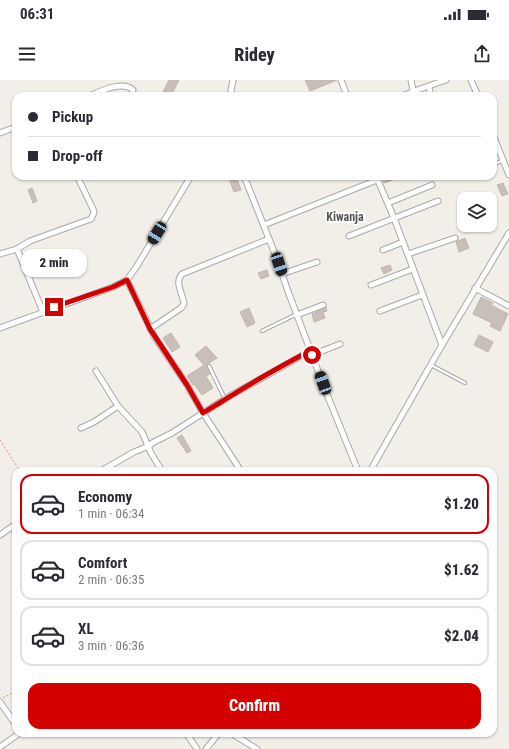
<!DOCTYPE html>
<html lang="en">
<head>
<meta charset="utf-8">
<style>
	:root { --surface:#fff; --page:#f2f2f3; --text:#2b2b33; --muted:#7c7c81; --line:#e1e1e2; --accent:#d40000 }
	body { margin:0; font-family:"Roboto Condensed",sans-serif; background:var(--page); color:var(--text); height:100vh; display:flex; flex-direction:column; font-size:15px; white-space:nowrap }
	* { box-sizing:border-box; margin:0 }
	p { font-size:13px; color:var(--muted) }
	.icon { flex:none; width:22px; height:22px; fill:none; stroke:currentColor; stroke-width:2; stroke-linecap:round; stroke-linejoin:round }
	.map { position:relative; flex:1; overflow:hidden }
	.drawer { position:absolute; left:12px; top:387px; width:485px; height:270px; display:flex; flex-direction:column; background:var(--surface); border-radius:12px; box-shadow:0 1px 3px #0004 }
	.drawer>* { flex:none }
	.hud { position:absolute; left:12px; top:12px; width:485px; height:88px; border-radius:12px; box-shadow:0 1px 3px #0004; display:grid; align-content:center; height:88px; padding:0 16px; background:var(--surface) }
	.buttons { position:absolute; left:457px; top:112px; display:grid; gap:8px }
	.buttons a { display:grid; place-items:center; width:40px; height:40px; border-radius:8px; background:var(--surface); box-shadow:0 1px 3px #0004; font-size:20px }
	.end { position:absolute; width:18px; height:18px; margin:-9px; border:5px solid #d40000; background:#fff; box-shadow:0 0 0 2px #fff }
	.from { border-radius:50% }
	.bubble { position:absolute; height:28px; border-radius:12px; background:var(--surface); box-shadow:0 1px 3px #0004; font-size:13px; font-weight:800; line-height:28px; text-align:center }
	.car { position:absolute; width:12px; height:24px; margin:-12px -6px; border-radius:5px; box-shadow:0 0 3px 1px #0007; background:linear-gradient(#222 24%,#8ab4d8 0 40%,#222 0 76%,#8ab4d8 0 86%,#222 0) }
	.hud b { display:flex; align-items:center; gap:14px; height:38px; font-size:15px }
	.hud b+b { border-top:1px solid var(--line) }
	.hud i { width:10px; height:10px; background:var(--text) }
	ul { padding:7px 0 0; list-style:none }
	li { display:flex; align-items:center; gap:12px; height:60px; margin:0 8px 6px; padding:0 8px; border:2px solid var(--line); border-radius:12px }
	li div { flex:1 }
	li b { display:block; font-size:15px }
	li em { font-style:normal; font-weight:800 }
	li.active { border-color:var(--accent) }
	li>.icon { width:36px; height:36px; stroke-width:1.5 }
	.cta { display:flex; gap:8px; margin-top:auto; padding:8px 16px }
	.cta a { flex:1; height:46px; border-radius:12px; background:var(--accent); color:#fff; font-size:16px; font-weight:800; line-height:46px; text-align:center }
	.status { display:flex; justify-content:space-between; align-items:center; height:28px; padding:0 20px; background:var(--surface); direction:ltr }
	.status svg { height:11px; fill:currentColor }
	header { display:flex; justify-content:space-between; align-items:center; height:52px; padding:0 16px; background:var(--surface); font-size:18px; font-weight:800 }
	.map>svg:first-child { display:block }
	.building { fill:#c7bfb8; stroke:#c4b6ab }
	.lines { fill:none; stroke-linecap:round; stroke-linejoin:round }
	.service-casing { stroke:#a9a9a9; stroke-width:4.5 }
	.minor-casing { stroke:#a9a9a9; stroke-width:7 }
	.path { stroke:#fa8072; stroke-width:1; stroke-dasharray:2 2; stroke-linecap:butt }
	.service { stroke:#fff; stroke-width:2.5 }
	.minor { stroke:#fff; stroke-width:5 }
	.route { stroke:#d40000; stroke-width:5 }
	.labels { text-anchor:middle; stroke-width:4; stroke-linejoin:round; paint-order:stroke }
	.neighbourhood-label { font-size:12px; font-weight:bold; fill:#555; stroke:#fff }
</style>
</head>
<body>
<div class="status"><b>06:31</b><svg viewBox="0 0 49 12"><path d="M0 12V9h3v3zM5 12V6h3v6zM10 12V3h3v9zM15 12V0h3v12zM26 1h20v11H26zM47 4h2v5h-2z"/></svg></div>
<header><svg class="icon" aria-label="menu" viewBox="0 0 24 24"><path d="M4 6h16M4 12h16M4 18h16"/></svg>Ridey<svg class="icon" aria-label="share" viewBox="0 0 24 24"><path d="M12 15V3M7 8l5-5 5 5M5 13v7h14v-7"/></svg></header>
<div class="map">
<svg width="509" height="669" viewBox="0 0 509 669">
	<rect width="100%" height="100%" fill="#f2efe9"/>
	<g class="building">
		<path d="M169 0H179L171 16H161Z"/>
		<path d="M305 0H337L310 11Z"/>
		<path d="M228 96H236L241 110 234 112Z"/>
		<path d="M382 96H404L384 103Z"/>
		<path d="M503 103 508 114 502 116 497 105Z"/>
		<path d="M32 108 37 121 33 123 28 110Z"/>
		<path d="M465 158 469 168 459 172 456 162Z"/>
		<path d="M390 185 392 190 384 194 381 188Z"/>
		<path d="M267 190 269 196 261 199 258 193Z"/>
		<path d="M481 217 493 223 491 225 508 234 500 251 490 246 492 243 473 234Z"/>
		<path d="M326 227 327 231 323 232 325 238 314 242 312 234Z"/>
		<path d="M249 228 255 243 247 247 240 232Z"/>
		<path d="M171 253 180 267 172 272 163 258Z"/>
		<path d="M479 255 493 262 488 272 474 265Z"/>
		<path d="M206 266 217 278 206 285 210 294 206 296 213 308 202 315 194 304 193 305 187 296 204 285 195 275Z"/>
		<path d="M182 355 191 371 187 373 177 358Z"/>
	</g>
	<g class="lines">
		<defs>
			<g id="service">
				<path d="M493 85 503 80"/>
				<path d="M469 97 470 96"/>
				<path d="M262 251 297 234"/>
				<path d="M431 285 465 303"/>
				<path d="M209 286 225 319"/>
			</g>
			<g id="minor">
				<path d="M341 0 347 16"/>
				<path d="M411 0 413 11"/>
				<path d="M471 0 478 16"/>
				<path d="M429 7 431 16"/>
				<path d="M89 16C101 11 123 0 133 10"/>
				<path d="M230 16 233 0"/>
				<path d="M402 16C417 10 431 5 446 0"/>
				<path d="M0 53 16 47"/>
				<path d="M493 55 509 95"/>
				<path d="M244 96 275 174 289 214 326 312 358 391"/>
				<path d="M376 96 394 138 442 265"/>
				<path d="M388 123 432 105"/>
				<path d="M264 145 377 100"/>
				<path d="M349 156 438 121"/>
				<path d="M17 169 43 232"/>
				<path d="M383 170 403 162"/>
				<path d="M0 174 17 169 30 161 91 139 94 133 93 129 77 96"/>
				<path d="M408 174 455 158"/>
				<path d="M282 194 317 182"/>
				<path d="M127 200 154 256 187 305 203 333 241 391"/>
				<path d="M371 205 413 189"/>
				<path d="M475 208 509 226"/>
				<path d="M380 231 422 215"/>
				<path d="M297 235 323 225"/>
				<path d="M0 248 113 207 127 200 137 186 191 96"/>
				<path d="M150 249 181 228 184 224C183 214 174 202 182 194L269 159"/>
				<path d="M312 275 340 264"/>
				<path d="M96 291 118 326 142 352 151 373 162 391"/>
				<path d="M81 348 94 342 118 326"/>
				<path d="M101 391 134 372 149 366 152 363 172 353 228 317 310 271"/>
				<path d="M370 391 442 265 509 153"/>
				<path d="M0 455 16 444"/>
				<path d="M0 622 16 645"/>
				<path d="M186 653 197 669"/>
				<path d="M231 653 257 669"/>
				<path d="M0 667 20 653"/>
				<path d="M206 669 219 653"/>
			</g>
		</defs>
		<use href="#service" class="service-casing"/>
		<use href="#minor" class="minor-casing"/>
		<g class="path">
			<path d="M0 360 20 391"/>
			<path d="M3 618 16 611"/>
		</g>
		<use href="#service" class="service"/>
		<use href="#minor" class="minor"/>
	</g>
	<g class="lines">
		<path class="route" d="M54 227 113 207 127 200 150 249 187 305 203 333C238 311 273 290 310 271L312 275"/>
	</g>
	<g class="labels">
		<g class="neighbourhood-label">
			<text x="345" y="141">Kiwanja</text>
		</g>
	</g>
</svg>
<div class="buttons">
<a><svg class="icon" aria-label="layers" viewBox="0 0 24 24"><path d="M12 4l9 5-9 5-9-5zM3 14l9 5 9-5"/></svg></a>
</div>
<i class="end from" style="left:312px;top:275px"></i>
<i class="end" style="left:54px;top:227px"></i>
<div class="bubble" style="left:21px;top:169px;width:66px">2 min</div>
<i class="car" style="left:157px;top:153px;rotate:211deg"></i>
<i class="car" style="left:279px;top:184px;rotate:162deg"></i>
<i class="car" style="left:323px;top:303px;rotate:340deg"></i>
<div class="hud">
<b><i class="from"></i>Pickup</b>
<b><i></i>Drop-off</b>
</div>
<section class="drawer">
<ul>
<li class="active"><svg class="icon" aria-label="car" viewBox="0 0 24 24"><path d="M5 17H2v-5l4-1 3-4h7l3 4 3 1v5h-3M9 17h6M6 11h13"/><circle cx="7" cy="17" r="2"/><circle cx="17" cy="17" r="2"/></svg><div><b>Economy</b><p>1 min · 06:34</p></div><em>$1.20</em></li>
<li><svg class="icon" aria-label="car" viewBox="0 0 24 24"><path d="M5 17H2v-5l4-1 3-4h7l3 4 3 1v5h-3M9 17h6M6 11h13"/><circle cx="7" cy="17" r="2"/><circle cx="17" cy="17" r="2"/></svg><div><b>Comfort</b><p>2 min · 06:35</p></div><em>$1.62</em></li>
<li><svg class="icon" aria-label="car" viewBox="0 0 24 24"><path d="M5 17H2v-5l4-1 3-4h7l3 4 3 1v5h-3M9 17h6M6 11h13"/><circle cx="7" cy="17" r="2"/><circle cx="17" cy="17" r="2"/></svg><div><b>XL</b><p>3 min · 06:36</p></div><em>$2.04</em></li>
</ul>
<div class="cta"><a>Confirm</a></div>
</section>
</div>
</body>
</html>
